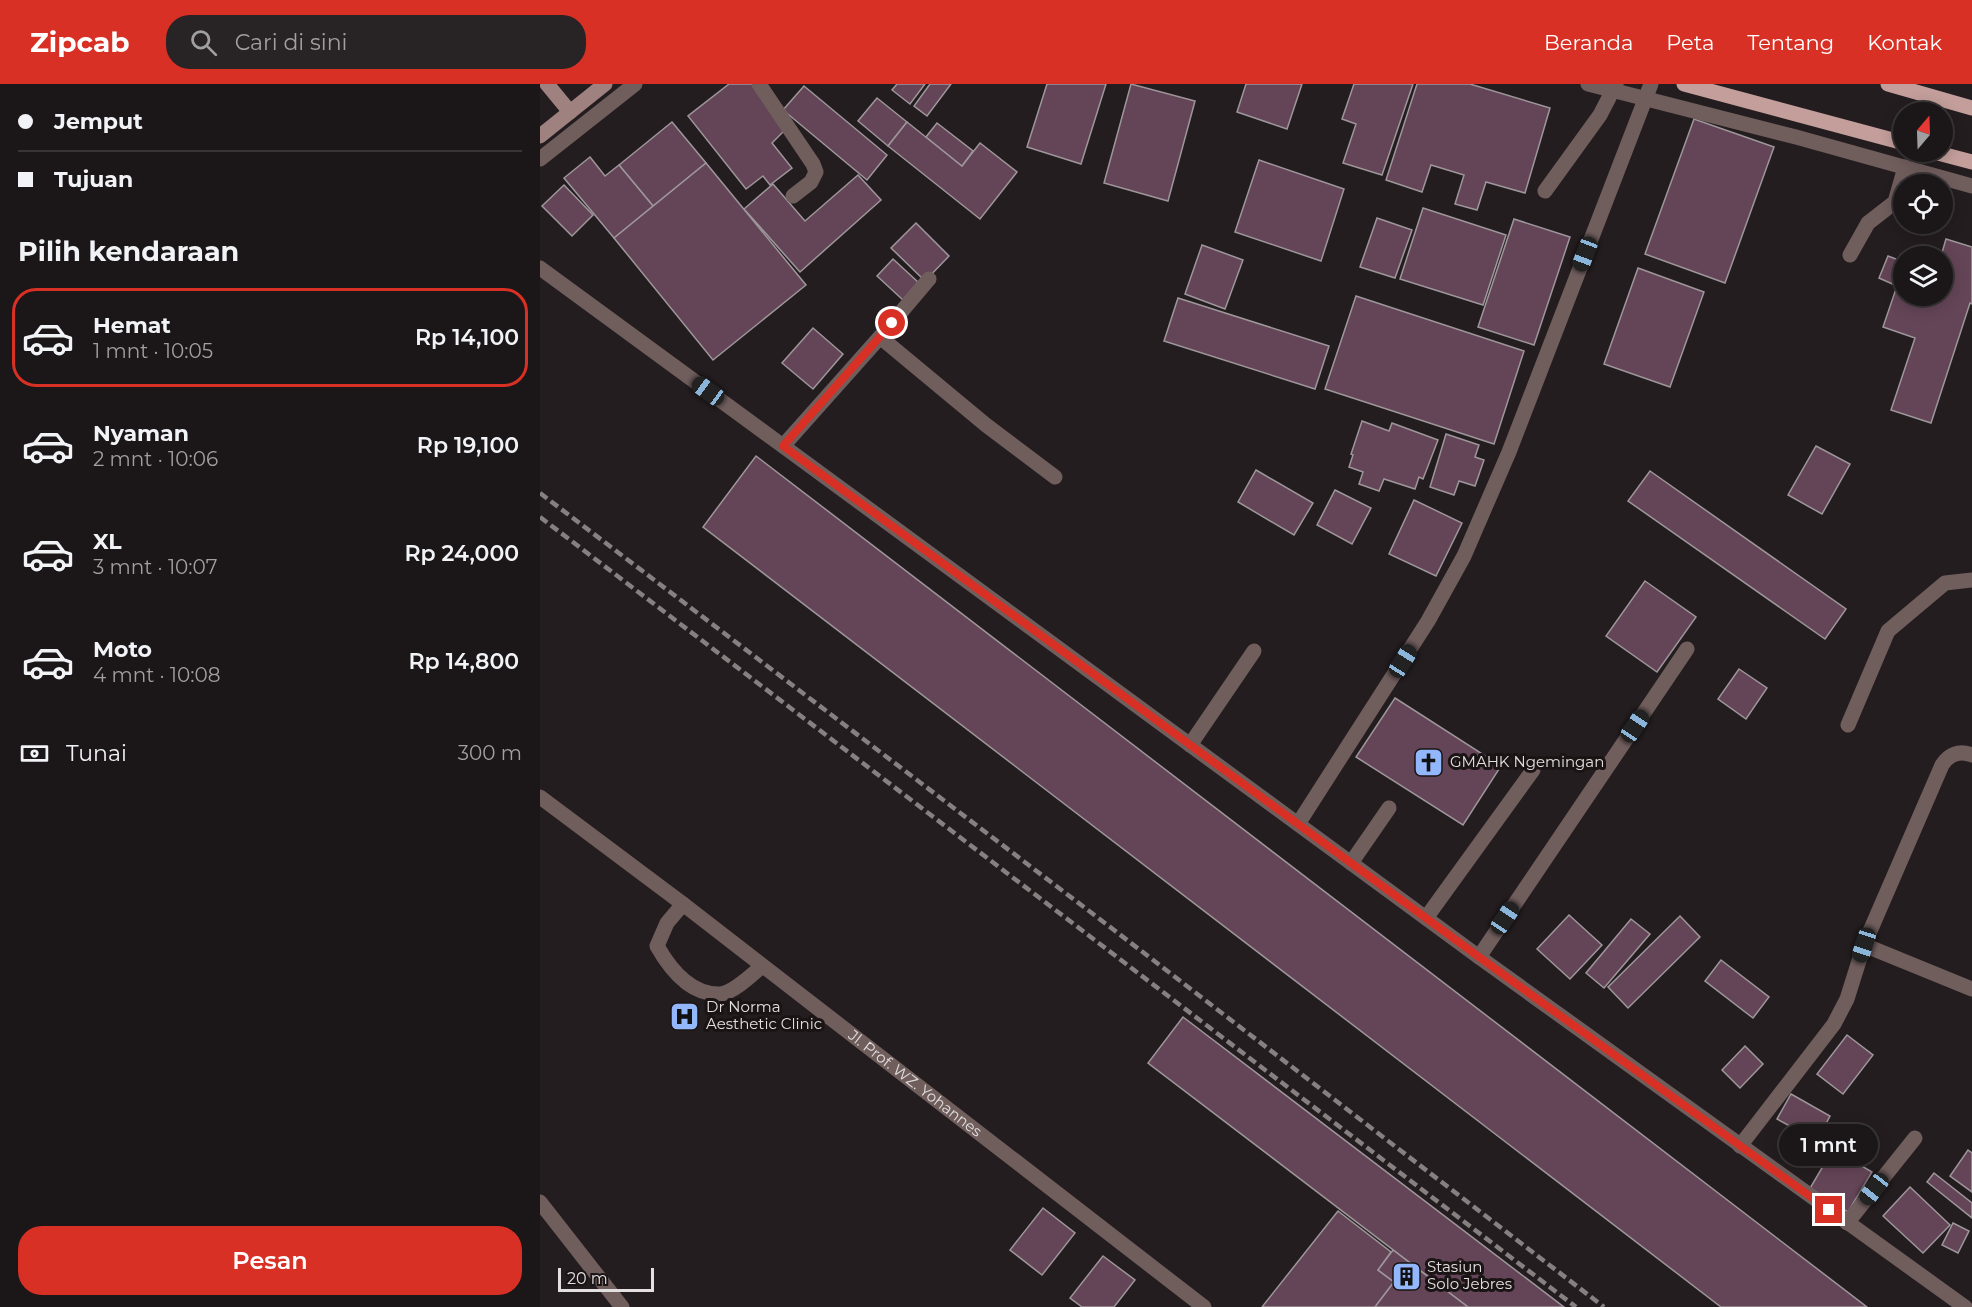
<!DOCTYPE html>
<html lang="id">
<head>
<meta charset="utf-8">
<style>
	:root { --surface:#1b1617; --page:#282324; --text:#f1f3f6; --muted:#a09fa1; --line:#393536; --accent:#d93025 }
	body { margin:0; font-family:Montserrat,sans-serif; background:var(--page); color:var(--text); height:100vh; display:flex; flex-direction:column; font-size:22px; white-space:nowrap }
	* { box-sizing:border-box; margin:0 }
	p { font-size:20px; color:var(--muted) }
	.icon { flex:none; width:33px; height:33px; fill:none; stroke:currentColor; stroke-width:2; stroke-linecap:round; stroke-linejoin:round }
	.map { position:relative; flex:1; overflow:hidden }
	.panel { display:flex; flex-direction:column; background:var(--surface); width:540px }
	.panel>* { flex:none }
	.hud { display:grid; align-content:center; height:132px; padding:0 18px; background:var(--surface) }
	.needle { width:39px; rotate:19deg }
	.tools { position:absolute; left:1353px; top:18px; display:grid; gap:12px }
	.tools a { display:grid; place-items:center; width:60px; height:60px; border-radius:50%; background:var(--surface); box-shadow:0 3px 15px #0003,0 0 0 2px var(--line); font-size:30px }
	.scale { position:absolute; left:18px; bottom:15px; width:96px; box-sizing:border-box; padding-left:6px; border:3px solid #e4dfe0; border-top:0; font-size:16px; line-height:21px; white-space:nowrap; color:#e4dfe0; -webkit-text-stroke:4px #1a1415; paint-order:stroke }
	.end { position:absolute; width:27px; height:27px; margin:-14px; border:8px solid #d93025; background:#fff; box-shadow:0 0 0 3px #fff }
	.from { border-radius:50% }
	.bubble { position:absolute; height:42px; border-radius:21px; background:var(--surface); box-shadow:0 3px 15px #0003,0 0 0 2px var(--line); font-size:20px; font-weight:600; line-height:42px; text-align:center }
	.car { position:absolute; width:18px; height:36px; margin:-18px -9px; border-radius:8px; box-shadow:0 0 4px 2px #0007; background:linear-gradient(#222 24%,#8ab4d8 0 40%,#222 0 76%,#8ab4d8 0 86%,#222 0) }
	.hud b { display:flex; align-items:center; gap:21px; height:57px; font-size:22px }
	.hud b+b { border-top:2px solid var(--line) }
	.hud i { width:15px; height:15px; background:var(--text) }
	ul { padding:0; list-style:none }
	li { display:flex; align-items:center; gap:18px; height:99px; margin:0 12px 9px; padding:0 6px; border:3px solid transparent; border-radius:24px }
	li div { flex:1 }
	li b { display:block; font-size:22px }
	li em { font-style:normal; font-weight:600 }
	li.current { border-color:var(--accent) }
	li>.icon { width:54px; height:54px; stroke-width:1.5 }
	h2 { padding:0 18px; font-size:27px; line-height:72px }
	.pay { display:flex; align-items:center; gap:15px; height:66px; padding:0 18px; font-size:22px }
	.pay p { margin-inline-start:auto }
	.button { display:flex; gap:12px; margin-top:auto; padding:12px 18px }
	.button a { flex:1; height:69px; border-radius:24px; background:var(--accent); color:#fff; font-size:24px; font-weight:600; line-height:69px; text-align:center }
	header { display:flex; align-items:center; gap:36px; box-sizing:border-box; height:84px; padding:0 30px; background:var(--accent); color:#fff }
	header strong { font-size:28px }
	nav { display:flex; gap:33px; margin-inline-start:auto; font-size:21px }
	.search { width:420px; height:54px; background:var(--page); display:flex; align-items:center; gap:15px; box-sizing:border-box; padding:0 21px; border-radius:24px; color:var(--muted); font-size:22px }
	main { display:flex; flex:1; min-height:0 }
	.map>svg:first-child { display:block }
	.building { fill:#644557; stroke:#9d969a; stroke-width:1.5 }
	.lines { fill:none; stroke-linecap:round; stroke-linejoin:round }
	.service { stroke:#705e5d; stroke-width:15 }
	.minor { stroke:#705e5d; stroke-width:15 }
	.tertiary { stroke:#705e5d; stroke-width:15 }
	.secondary { stroke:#9f8280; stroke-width:15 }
	.primary { stroke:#c39e9b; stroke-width:15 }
	.rail { stroke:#868081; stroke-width:4.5; stroke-dasharray:9 4.5; stroke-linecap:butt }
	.route { stroke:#d93025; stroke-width:8 }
	.labels { text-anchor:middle; stroke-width:6; stroke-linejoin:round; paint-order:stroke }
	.poi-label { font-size:15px; fill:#e4dfe0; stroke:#1a1415; text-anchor:start }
	.street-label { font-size:15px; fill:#e4dfe0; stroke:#1a1415 }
</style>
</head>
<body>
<header>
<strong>Zipcab</strong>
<div class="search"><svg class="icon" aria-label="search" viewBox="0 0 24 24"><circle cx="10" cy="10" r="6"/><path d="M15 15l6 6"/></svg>Cari di sini</div>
<nav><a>Beranda</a><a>Peta</a><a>Tentang</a><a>Kontak</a></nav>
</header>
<main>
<section class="panel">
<div class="hud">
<b><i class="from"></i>Jemput</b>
<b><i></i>Tujuan</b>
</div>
<h2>Pilih kendaraan</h2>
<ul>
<li class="current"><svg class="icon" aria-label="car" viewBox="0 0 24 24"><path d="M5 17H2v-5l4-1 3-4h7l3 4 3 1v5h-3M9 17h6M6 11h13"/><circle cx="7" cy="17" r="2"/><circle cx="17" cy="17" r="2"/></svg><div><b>Hemat</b><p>1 mnt · 10:05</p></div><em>Rp 14,100</em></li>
<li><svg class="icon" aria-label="car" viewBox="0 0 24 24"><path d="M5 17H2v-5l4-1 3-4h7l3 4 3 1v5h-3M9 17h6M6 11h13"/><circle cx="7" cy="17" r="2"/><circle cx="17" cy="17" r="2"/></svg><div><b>Nyaman</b><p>2 mnt · 10:06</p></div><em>Rp 19,100</em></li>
<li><svg class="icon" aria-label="car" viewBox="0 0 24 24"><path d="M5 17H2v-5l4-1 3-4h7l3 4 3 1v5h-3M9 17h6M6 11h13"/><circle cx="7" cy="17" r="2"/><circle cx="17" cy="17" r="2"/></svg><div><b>XL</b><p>3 mnt · 10:07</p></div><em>Rp 24,000</em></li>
<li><svg class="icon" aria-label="car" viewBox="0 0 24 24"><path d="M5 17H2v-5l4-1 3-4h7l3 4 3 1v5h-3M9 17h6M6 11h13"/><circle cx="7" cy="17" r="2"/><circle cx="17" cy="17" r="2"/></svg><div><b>Moto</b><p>4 mnt · 10:08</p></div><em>Rp 14,800</em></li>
</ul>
<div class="pay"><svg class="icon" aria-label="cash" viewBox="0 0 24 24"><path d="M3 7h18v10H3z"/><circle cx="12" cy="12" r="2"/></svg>Tunai<p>300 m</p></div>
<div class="button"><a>Pesan</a></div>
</section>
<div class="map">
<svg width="1432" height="1223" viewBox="0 0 1432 1223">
	<rect width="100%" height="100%" fill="#241d1f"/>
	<g class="building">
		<path d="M189 0H212L244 47 232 59 252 84 230 101 223 92 206 105 148 32Z"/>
		<path d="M357 0H385L370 20 352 6Z"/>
		<path d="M390 0H411L387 32 374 22Z"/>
		<path d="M507 0H566L541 80 487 63Z"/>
		<path d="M591 0 655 17 628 117 564 99Z"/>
		<path d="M706 0H762L747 45 697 28Z"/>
		<path d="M814 0H873L842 91 803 79 816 40 802 35Z"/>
		<path d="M877 0H930L1010 24 985 109 946 98 937 126 915 120 924 91 891 81 882 108 846 96Z"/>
		<path d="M264 2 347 71 327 96 243 26Z"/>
		<path d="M337 14 367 38 348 62 318 37Z"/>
		<path d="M1154 35 1234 63 1185 199 1105 170Z"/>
		<path d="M132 38 166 79 113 122 79 81Z"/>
		<path d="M367 38 422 82 440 59 477 88 440 135 348 62Z"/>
		<path d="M397 39 433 67 422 82 386 53Z"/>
		<path d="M50 73 65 92 79 81 113 122 74 154 24 94Z"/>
		<path d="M719 76 804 105 781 177 695 148Z"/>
		<path d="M166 79 266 201 173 276 74 154Z"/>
		<path d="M318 91 341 116 260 188 204 125 233 100 265 137Z"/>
		<path d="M24 101 53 131 32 152 2 122Z"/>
		<path d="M883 124 966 151 943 221 860 195Z"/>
		<path d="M837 134 872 146 855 194 820 183Z"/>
		<path d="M974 135 1030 153 994 261 938 243Z"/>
		<path d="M376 139 409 172 385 197 351 164Z"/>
		<path d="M1406 155 1432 163V220L1430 219 1391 339 1351 326 1375 254 1343 243 1357 202 1339 194 1348 172 1364 178V212H1402L1401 172Z"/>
		<path d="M662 161 703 176 685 225 645 210Z"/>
		<path d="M353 175 378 198 363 216 337 192Z"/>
		<path d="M1098 184 1164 208 1130 303 1064 280Z"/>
		<path d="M816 212 984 267 954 360 785 305Z"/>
		<path d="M638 214 789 262 775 305 624 257Z"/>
		<path d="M273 244 303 270 273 305 242 279Z"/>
		<path d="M822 337 849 347 852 339 898 356 883 395 879 393 875 405 844 395 839 407 819 400 823 388 809 383 813 371 811 370Z"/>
		<path d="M906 350 939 361 935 373 944 376 935 402 919 397 914 411 890 403Z"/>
		<path d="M1276 362 1310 380 1282 430 1248 411Z"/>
		<path d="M216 372 1327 1223H1181L163 443Z"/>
		<path d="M716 386 773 419 754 451 698 418Z"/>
		<path d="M1110 387 1306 525 1285 555 1088 417Z"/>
		<path d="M795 406 831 424 812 460 777 441Z"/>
		<path d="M874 416 922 439 896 492 849 470Z"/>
		<path d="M1105 497 1156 533 1117 588 1066 552Z"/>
		<path d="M1199 585 1227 604 1206 635 1178 615Z"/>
		<path d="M855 614 961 682 923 741 816 673Z"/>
		<path d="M1029 831 1062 861 1030 895 997 865Z"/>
		<path d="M1140 832 1160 853 1088 924 1068 903Z"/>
		<path d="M1091 835 1110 850 1064 904 1046 889Z"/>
		<path d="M1181 876 1229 913 1213 934 1165 897Z"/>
		<path d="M643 933 1024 1223H928L608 979Z"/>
		<path d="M1307 951 1333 971 1303 1010 1277 990Z"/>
		<path d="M1205 962 1223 980 1200 1004 1182 986Z"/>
		<path d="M1251 1010 1290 1032 1277 1057 1237 1035Z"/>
		<path d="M1293 1065 1332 1088 1308 1128 1269 1106Z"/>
		<path d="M1428 1066 1432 1069V1108L1410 1092Z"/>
		<path d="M1394 1089 1432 1119V1134L1387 1098Z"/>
		<path d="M1370 1103 1410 1141 1383 1169 1343 1132Z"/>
		<path d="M503 1124 535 1149 502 1191 470 1166Z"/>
		<path d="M798 1127 851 1168 838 1186 854 1198 835 1223H722Z"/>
		<path d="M1413 1139 1429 1147 1418 1169 1402 1161Z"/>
		<path d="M853 1166 928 1223H835L854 1198 838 1186Z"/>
		<path d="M563 1172 595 1196 574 1223H542L530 1214Z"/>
	</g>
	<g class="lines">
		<g class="service">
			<path d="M219 0 273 80 276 88 271 98 253 112"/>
			<path d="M0 75 95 0"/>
			<path d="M1005 107 1060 31 1076 0"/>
			<path d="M1308 641 1348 547 1405 499 1432 496"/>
			<path d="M811 779 849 724"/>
			<path d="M143 820 127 839 117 862C130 885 150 911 180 910 193 909 213 890 222 882"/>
			<path d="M886 834 993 686"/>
		</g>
		<g class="minor">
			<path d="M1048 0 1256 53 1432 102"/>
			<path d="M1310 171 1328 139 1355 118 1365 83"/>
			<path d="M0 184 243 362"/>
			<path d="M389 195 340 253 243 362 939 873 1425 1223"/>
			<path d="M340 253 446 341 515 393"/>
			<path d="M650 661 714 567"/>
			<path d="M758 740 888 537 924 472 969 368 1111 0"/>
			<path d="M1324 861 1432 905"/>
			<path d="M939 873 1147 565"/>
			<path d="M1200 1062 1294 940 1307 915 1324 861 1402 681C1409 670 1419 666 1432 671"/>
			<path d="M0 1118 82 1223"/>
			<path d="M1307 1139 1375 1054"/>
		</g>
		<path class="tertiary" id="s1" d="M0 713 143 820 664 1223"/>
		<g class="secondary">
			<path d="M7 0 30 28"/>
			<path d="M0 52 65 0"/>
		</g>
		<g class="primary">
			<path d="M1144 0 1364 59"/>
			<path d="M1348 0 1432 24"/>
			<path d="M1394 68 1432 78"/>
		</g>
		<g class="rail">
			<path d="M0 409 574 846 1064 1223"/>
			<path d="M0 433 1036 1223"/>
		</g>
	</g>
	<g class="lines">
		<path class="route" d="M352 239 243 362 939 873 1289 1126"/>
	</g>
	<defs>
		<symbol id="church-square" viewBox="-11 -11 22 22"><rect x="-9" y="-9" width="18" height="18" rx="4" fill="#93b7fd" stroke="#1a1415"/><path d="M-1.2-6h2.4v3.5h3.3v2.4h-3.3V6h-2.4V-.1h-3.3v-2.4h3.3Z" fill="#111"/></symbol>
		<symbol id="hospital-square" viewBox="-11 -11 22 22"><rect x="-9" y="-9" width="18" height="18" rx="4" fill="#93b7fd" stroke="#1a1415"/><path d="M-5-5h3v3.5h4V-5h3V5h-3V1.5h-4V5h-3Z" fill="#111"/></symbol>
		<symbol id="building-square" viewBox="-11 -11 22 22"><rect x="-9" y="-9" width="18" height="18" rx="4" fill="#93b7fd" stroke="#1a1415"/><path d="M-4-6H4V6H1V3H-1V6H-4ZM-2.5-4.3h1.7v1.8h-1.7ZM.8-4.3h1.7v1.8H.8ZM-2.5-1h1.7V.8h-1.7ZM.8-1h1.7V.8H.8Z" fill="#111"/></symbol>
	</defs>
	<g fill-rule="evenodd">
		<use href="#church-square" x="872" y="662" width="33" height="33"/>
		<use href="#hospital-square" x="128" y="916" width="33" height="33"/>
		<use href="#building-square" x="850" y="1176" width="33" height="33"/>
	</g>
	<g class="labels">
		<g class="poi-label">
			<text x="910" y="683">GMAHK Ngemingan</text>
			<text x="166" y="928">Dr Norma<tspan x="166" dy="17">Aesthetic Clinic</tspan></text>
			<text x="887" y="1188">Stasiun<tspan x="887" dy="17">Solo Jebres</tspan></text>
		</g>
		<g class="street-label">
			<text dy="5" stroke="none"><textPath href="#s1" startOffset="472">Jl. Prof. WZ. Yohannes</textPath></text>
		</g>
	</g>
</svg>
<div class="tools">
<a><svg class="needle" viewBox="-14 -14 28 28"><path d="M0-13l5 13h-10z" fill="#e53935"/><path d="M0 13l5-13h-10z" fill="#a09fa1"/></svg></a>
<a><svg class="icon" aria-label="locate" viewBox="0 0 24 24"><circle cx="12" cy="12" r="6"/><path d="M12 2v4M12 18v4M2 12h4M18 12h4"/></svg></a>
<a><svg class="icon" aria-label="layers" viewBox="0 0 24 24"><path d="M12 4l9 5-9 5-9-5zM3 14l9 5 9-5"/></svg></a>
</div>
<div class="scale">20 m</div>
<i class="end from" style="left:352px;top:239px"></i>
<i class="end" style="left:1289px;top:1126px"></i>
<div class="bubble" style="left:1239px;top:1040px;width:99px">1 mnt</div>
<i class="car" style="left:1045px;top:170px;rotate:201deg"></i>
<i class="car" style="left:168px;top:307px;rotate:306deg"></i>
<i class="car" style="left:863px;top:577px;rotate:32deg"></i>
<i class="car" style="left:1095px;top:642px;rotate:34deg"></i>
<i class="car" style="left:965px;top:834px;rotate:34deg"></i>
<i class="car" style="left:1324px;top:861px;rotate:198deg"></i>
<i class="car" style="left:1334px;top:1105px;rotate:218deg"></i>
</div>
</main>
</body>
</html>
